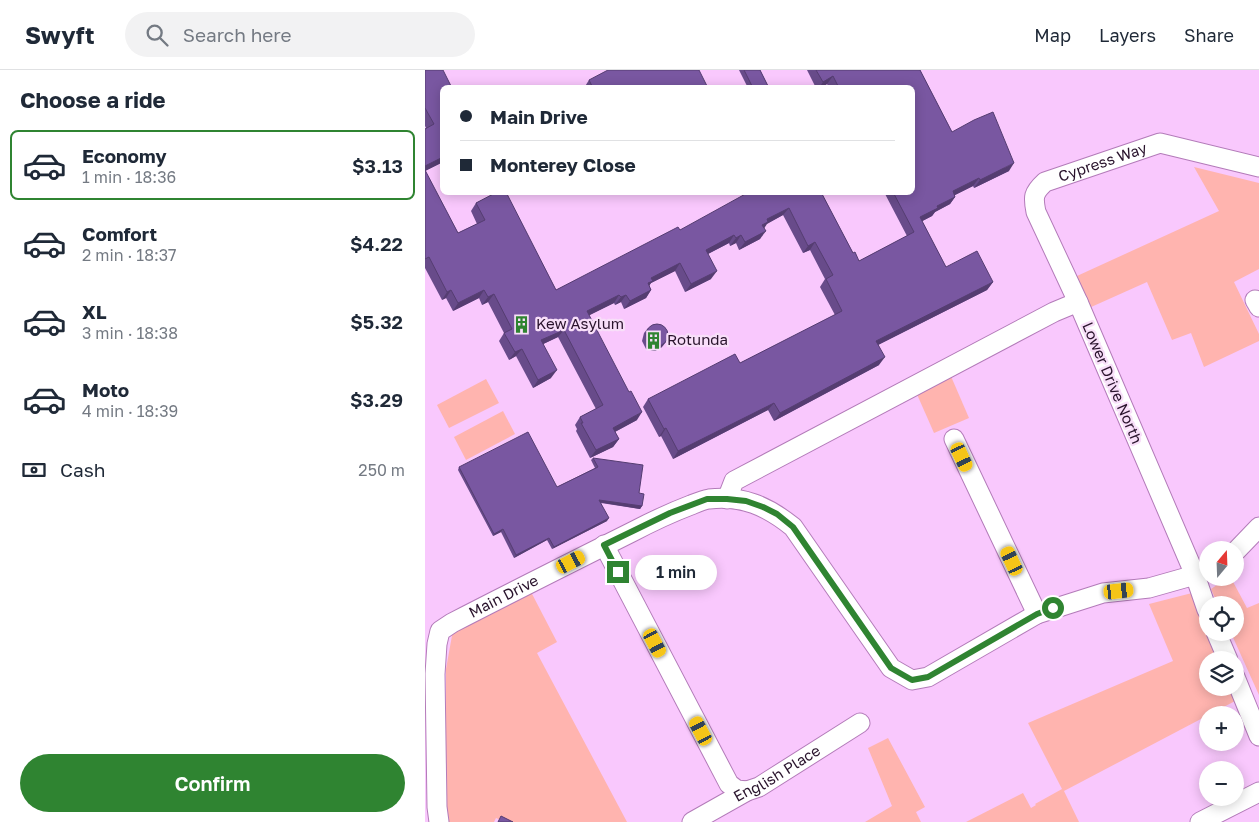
<!DOCTYPE html>
<html lang="en">
<head>
<meta charset="utf-8">
<style>
	:root { --surface:#fff; --page:#f2f2f3; --text:#1f2937; --muted:#747a83; --line:#e0e1e3; --accent:#2f8431 }
	body { margin:0; font-family:"Golos Text",sans-serif; background:var(--page); color:var(--text); height:100vh; display:flex; flex-direction:column; font-size:19px; white-space:nowrap }
	* { box-sizing:border-box; margin:0 }
	p { font-size:16px; color:var(--muted) }
	.icon { flex:none; width:28px; height:28px; fill:none; stroke:currentColor; stroke-width:2; stroke-linecap:round; stroke-linejoin:round }
	.map { position:relative; flex:1; overflow:hidden }
	.panel { display:flex; flex-direction:column; background:var(--surface); width:425px }
	.panel>* { flex:none }
	.top-card { position:absolute; left:15px; top:15px; width:475px; height:110px; border-radius:8px; box-shadow:0 2px 12px #0003; display:grid; align-content:center; height:110px; padding:0 20px; background:var(--surface) }
	.needle { width:32px; rotate:19deg }
	.controls { position:absolute; left:774px; top:471px; display:grid; gap:10px }
	.controls a { display:grid; place-items:center; width:45px; height:45px; border-radius:50%; background:var(--surface); box-shadow:0 2px 12px #0003; font-size:25px }
	.end { position:absolute; width:22px; height:22px; margin:-11px; border:6px solid #2f8431; background:#fff; box-shadow:0 0 0 2px #fff }
	.from { border-radius:50% }
	.bubble { position:absolute; height:35px; border-radius:18px; background:var(--surface); box-shadow:0 2px 12px #0003; font-size:16px; font-weight:600; line-height:35px; text-align:center }
	.car { position:absolute; width:15px; height:30px; margin:-15px -8px; border-radius:6px; box-shadow:0 0 4px 1px #0007; background:linear-gradient(#f5c518 24%,#345 0 40%,#f5c518 0 76%,#345 0 86%,#f5c518 0) }
	.top-card b { display:flex; align-items:center; gap:18px; height:48px; font-size:19px }
	.top-card b+b { border-top:1px solid var(--line) }
	.top-card i { width:12px; height:12px; background:var(--text) }
	ul { padding:0; list-style:none }
	li { display:flex; align-items:center; gap:15px; height:70px; margin:0 10px 8px; padding:0 10px; border:2px solid transparent; border-radius:8px }
	li div { flex:1 }
	li b { display:block; font-size:19px }
	li em { font-style:normal; font-weight:600 }
	li.selected { border-color:var(--accent) }
	li>.icon { width:45px; height:45px; stroke-width:1.5 }
	h2 { padding:0 20px; font-size:22px; line-height:60px }
	.pay { display:flex; align-items:center; gap:12px; height:55px; padding:0 20px; font-size:19px }
	.pay p { margin-inline-start:auto }
	.button { display:flex; gap:10px; margin-top:auto; padding:10px 20px }
	.button a { flex:1; height:58px; border-radius:30px; background:var(--accent); color:#fff; font-size:20px; font-weight:600; line-height:58px; text-align:center }
	header { display:flex; align-items:center; gap:30px; box-sizing:border-box; height:70px; padding:0 25px; background:var(--surface); border-bottom:1px solid var(--line) }
	header strong { font-size:24px }
	nav { display:flex; gap:28px; margin-inline-start:auto; font-size:18px }
	.search { width:350px; height:45px; background:var(--page); display:flex; align-items:center; gap:12px; box-sizing:border-box; padding:0 18px; border-radius:28px; color:var(--muted); font-size:19px }
	main { display:flex; flex:1; min-height:0 }
	.map>svg:first-child { display:block }
	.green { fill:#ffb4af }
	.lines { fill:none; stroke-linecap:round; stroke-linejoin:round }
	.street-casing { stroke:#b37bb9; stroke-width:21 }
	.street { stroke:#fff; stroke-width:19 }
	.wall { fill:#684b8a }
	.shaded-wall { fill:#553d71 }
	.building { fill:#7957a1; stroke:#553d71 }
	.route { stroke:#2f8431; stroke-width:6 }
	.labels { text-anchor:middle; stroke-width:4.5; stroke-linejoin:round; paint-order:stroke }
	.street-label { font-size:15px; fill:#29132c; stroke:#f8dff9 }
	.poi-label { font-size:15px; fill:#29132c; stroke:#f8dff9; text-anchor:start }
</style>
</head>
<body>
<header>
<strong>Swyft</strong>
<div class="search"><svg class="icon" aria-label="search" viewBox="0 0 24 24"><circle cx="10" cy="10" r="6"/><path d="M15 15l6 6"/></svg>Search here</div>
<nav><a>Map</a><a>Layers</a><a>Share</a></nav>
</header>
<main>
<section class="panel">
<h2>Choose a ride</h2>
<ul>
<li class="selected"><svg class="icon" aria-label="car" viewBox="0 0 24 24"><path d="M5 17H2v-5l4-1 3-4h7l3 4 3 1v5h-3M9 17h6M6 11h13"/><circle cx="7" cy="17" r="2"/><circle cx="17" cy="17" r="2"/></svg><div><b>Economy</b><p>1 min · 18:36</p></div><em>$3.13</em></li>
<li><svg class="icon" aria-label="car" viewBox="0 0 24 24"><path d="M5 17H2v-5l4-1 3-4h7l3 4 3 1v5h-3M9 17h6M6 11h13"/><circle cx="7" cy="17" r="2"/><circle cx="17" cy="17" r="2"/></svg><div><b>Comfort</b><p>2 min · 18:37</p></div><em>$4.22</em></li>
<li><svg class="icon" aria-label="car" viewBox="0 0 24 24"><path d="M5 17H2v-5l4-1 3-4h7l3 4 3 1v5h-3M9 17h6M6 11h13"/><circle cx="7" cy="17" r="2"/><circle cx="17" cy="17" r="2"/></svg><div><b>XL</b><p>3 min · 18:38</p></div><em>$5.32</em></li>
<li><svg class="icon" aria-label="car" viewBox="0 0 24 24"><path d="M5 17H2v-5l4-1 3-4h7l3 4 3 1v5h-3M9 17h6M6 11h13"/><circle cx="7" cy="17" r="2"/><circle cx="17" cy="17" r="2"/></svg><div><b>Moto</b><p>4 min · 18:39</p></div><em>$3.29</em></li>
</ul>
<div class="pay"><svg class="icon" aria-label="cash" viewBox="0 0 24 24"><path d="M3 7h18v10H3z"/><circle cx="12" cy="12" r="2"/></svg>Cash<p>250 m</p></div>
<div class="button"><a>Confirm</a></div>
</section>
<div class="map">
<svg width="834" height="752" viewBox="0 0 834 752">
	<rect width="100%" height="100%" fill="#f9c8fd"/>
	<g class="green">
		<path d="M769 97 834 113V199L809 212 834 264V271L779 297 766 263 747 270 722 212 655 242 641 211 794 141Z"/>
		<path d="M525 304 544 348 509 363 491 322Z"/>
		<path d="M61 309 74 333 24 358 12 335Z"/>
		<path d="M78 341 90 364 41 390 29 367Z"/>
		<path d="M802 508H806L822 538 834 533V625L806 563 810 562V535H793L786 519Z"/>
		<path d="M105 520 132 572 112 583 202 752H80L71 748 69 752H21V599L28 560Z"/>
		<path d="M767 523 795 590H782V618H807L812 630 639 721 654 752H541L598 723 606 738 611 735 610 734 637 719 603 653 748 591 724 534Z"/>
		<path d="M463 668 500 737 491 742 496 752H440L467 736 443 678Z"/>
	</g>
	<g class="lines">
		<defs>
			<g id="street">
				<path d="M830 230 834 237"/>
				<path d="M529 369 612 544"/>
				<path d="M302 429 309 411 629 242 653 232"/>
				<path d="M179 475 304 714 312 720 322 721"/>
				<path d="M810 482 834 457"/>
				<path id="s1" d="M782 540 770 505 653 232 611 142C608 127 608 123 620 112L735 73 834 97"/>
				<path d="M791 562 803 590"/>
				<path d="M810 607 834 666"/>
				<path id="s2" d="M14 752 12 737 10 604 12 574 15 561 27 553C87 522 147 492 207 462 226 452 245 443 266 435 271 433 278 430 284 429 317 425 342 436 368 457L466 598 487 610 503 607 612 544 678 523 724 518 770 505 782 499"/>
				<path id="s3" d="M267 752 322 721 334 717 435 653"/>
				<path d="M775 752 834 722"/>
			</g>
		</defs>
		<use href="#street" class="street-casing"/>
		<use href="#street" class="street"/>
	</g>
	<g class="wall">
		<path d="M0 0 18 18V92L0 101 33 163 52 154 46 141 51 133 66 126 65 122H82L81 123 131 220 255 160 396 122 428 183 434 191 482 166 459 122H488V18H404L402 14 396 18H391L382 0H495L527 62 584 101 549 118 548 116 530 125V127L525 134 510 142 507 146 497 151 521 197 568 212 562 220 453 275 454 295 349 351 343 340 248 389 236 366 234 367 218 337 223 329 315 293 410 245 395 217 400 209 385 180 378 183 358 145 341 154 339 158 335 169 314 180 311 173 305 176 304 173 283 184 286 209 260 222 250 201 226 213 224 216 226 220 221 228 199 239 196 232 190 235 189 233 164 245 212 350 190 362 194 369 188 377 165 388 151 361 152 359 150 355 155 347 171 339 133 267 118 274 126 308 108 318 91 286 84 290 74 271 79 263 63 232 57 235 54 228 28 241 21 228 17 230 0 198V59L1 58 0 56Z"/>
		<path d="M314 0H335L344 18H323Z"/>
		<path d="M164 10 283 18H159Z"/>
		<path d="M223 258 237 277 230 281 221 279 217 271 219 263Z"/>
		<path d="M168 388 214 423 217 436 215 439 176 433 182 451 127 479 122 470 89 488 76 462 68 466 33 400 34 397 132 417 170 398 166 390Z"/>
	</g>
	<g class="shaded-wall">
		<path d="M408 6 402 14 396 18H394L398 12Z"/>
		<path d="M18 87V92L0 101V96Z"/>
		<path d="M589 93 584 101 549 118 555 110Z"/>
		<path d="M554 108 548 116 522 129 528 121Z"/>
		<path d="M530 127 525 134 510 142 507 146 490 155 495 147 512 136Z"/>
		<path d="M364 138 358 145 342 154 338 160 332 163 342 149Z"/>
		<path d="M341 161 335 169 314 180 320 172Z"/>
		<path d="M309 165 304 173 275 188 281 180Z"/>
		<path d="M316 165 311 173 305 176 311 168Z"/>
		<path d="M390 172 385 180 378 183 383 176Z"/>
		<path d="M255 193 250 201 226 213 222 219 217 221 226 208Z"/>
		<path d="M292 201 286 209 260 222 266 214Z"/>
		<path d="M568 212 562 220 445 279 451 271Z"/>
		<path d="M26 220 21 228 17 230 22 222Z"/>
		<path d="M59 220 54 228 28 241 33 233Z"/>
		<path d="M226 220 221 228 199 239 205 231Z"/>
		<path d="M69 224 63 232 57 235 63 227Z"/>
		<path d="M194 225 189 233 157 249 162 241Z"/>
		<path d="M201 225 196 232 190 235 196 227Z"/>
		<path d="M139 260 133 267 110 278 116 270Z"/>
		<path d="M241 272 237 277 230 281 221 279 225 274Z"/>
		<path d="M97 279 91 286 84 290 90 282Z"/>
		<path d="M460 287 454 295 349 351 355 343Z"/>
		<path d="M132 300 126 308 108 318 113 310Z"/>
		<path d="M349 333 343 340 248 389 253 381Z"/>
		<path d="M217 342 212 350 182 366 188 358Z"/>
		<path d="M241 358 236 366 234 367 239 359Z"/>
		<path d="M194 369 188 377 165 388 171 380Z"/>
		<path d="M174 430 217 436 215 439 173 432Z"/>
		<path d="M184 448 182 451 127 479 129 477Z"/>
		<path d="M78 459 76 462 68 466 69 464Z"/>
		<path d="M124 468 122 470 89 488 91 485Z"/>
	</g>
	<g class="building">
		<path d="M0 0H18L27 18H18V87L0 96V59L9 54 0 38Z"/>
		<path d="M183 0H274L283 18H168L164 10Z"/>
		<path d="M319 0H335L344 18H328Z"/>
		<path d="M391 0H495L527 62 549 50 568 42 589 93 555 110 554 108 528 121 530 127 512 136 513 138 495 147 521 197 552 181 568 212 451 271 460 287 355 343 349 333 253 381 241 358 239 359 223 329 310 284 315 293 417 241 401 209 408 205 390 172 383 176 364 138 342 149 343 152 337 155 341 161 320 172 316 165 311 168 309 165 281 180 292 201 266 214 255 193 226 208 228 211 223 213 226 220 205 231 201 225 196 227 194 225 162 241 204 322 206 321 217 342 188 358 194 369 171 380 156 353H158L155 347 178 335 139 260 116 270 132 300 113 310 97 279 90 282 79 263 87 259 69 224 63 227 59 220 33 233 26 220 22 222 4 187 0 189V100L33 163 60 150 51 133 72 122H81L131 220 253 157 255 160 324 122H396L428 183 430 182 434 191 489 162 468 122H488V18H414L408 6 398 12Z"/>
		<circle cx="232" cy="265" r="11"/>
		<path d="M103 362 132 417 173 397 168 388 218 395 214 423 219 424 217 436 174 430 184 448 129 477 124 468 91 485 78 459 69 464 34 397Z"/>
		<path d="M76 746 88 752H73Z"/>
	</g>
	<g class="lines">
		<path class="route" d="M193 502 179 475 245 443 282 429H302L321 431 338 437 352 444 368 457 466 598 487 610 503 607 612 544 628 538"/>
	</g>
	<defs>
		<symbol id="building-bare" viewBox="-9 -9 18 18"><path d="M-4-6H4V6H1V3H-1V6H-4ZM-2.5-4.3h1.7v1.8h-1.7ZM.8-4.3h1.7v1.8H.8ZM-2.5-1h1.7V.8h-1.7ZM.8-1h1.7V.8H.8Z" fill="#2f8431" stroke="#f8dff9" stroke-width="2.5" paint-order="stroke"/></symbol>
	</defs>
	<g fill-rule="evenodd">
		<use href="#building-bare" x="84" y="242" width="25" height="25"/>
		<use href="#building-bare" x="216" y="258" width="25" height="25"/>
	</g>
	<g class="labels">
		<g class="street-label">
			<text dy="5" stroke="none"><textPath href="#s1" startOffset="528">Cypress Way</textPath></text>
			<text transform="translate(687 313) rotate(67)" y="5">Lower Drive North</text>
			<text dy="5" stroke="none"><textPath href="#s2" startOffset="264">Main Drive</textPath></text>
			<text dy="5" stroke="none"><textPath href="#s3" startOffset="98">English Place</textPath></text>
		</g>
		<g class="poi-label">
			<text x="111" y="259">Kew Asylum</text>
			<text x="242" y="275">Rotunda</text>
		</g>
	</g>
</svg>
<div class="controls">
<a><svg class="needle" viewBox="-14 -14 28 28"><path d="M0-13l5 13h-10z" fill="#e53935"/><path d="M0 13l5-13h-10z" fill="#747a83"/></svg></a>
<a><svg class="icon" aria-label="locate" viewBox="0 0 24 24"><circle cx="12" cy="12" r="6"/><path d="M12 2v4M12 18v4M2 12h4M18 12h4"/></svg></a>
<a><svg class="icon" aria-label="layers" viewBox="0 0 24 24"><path d="M12 4l9 5-9 5-9-5zM3 14l9 5 9-5"/></svg></a>
<a>+</a>
<a>−</a>
</div>
<i class="end from" style="left:628px;top:538px"></i>
<i class="end" style="left:193px;top:502px"></i>
<div class="bubble" style="left:210px;top:485px;width:82px">1 min</div>
<i class="car" style="left:537px;top:387px;rotate:155deg"></i>
<i class="car" style="left:587px;top:491px;rotate:335deg"></i>
<i class="car" style="left:146px;top:492px;rotate:63deg"></i>
<i class="car" style="left:694px;top:521px;rotate:84deg"></i>
<i class="car" style="left:230px;top:573px;rotate:152deg"></i>
<i class="car" style="left:276px;top:661px;rotate:332deg"></i>
<div class="top-card">
<b><i class="from"></i>Main Drive</b>
<b><i></i>Monterey Close</b>
</div>
</div>
</main>
</body>
</html>
